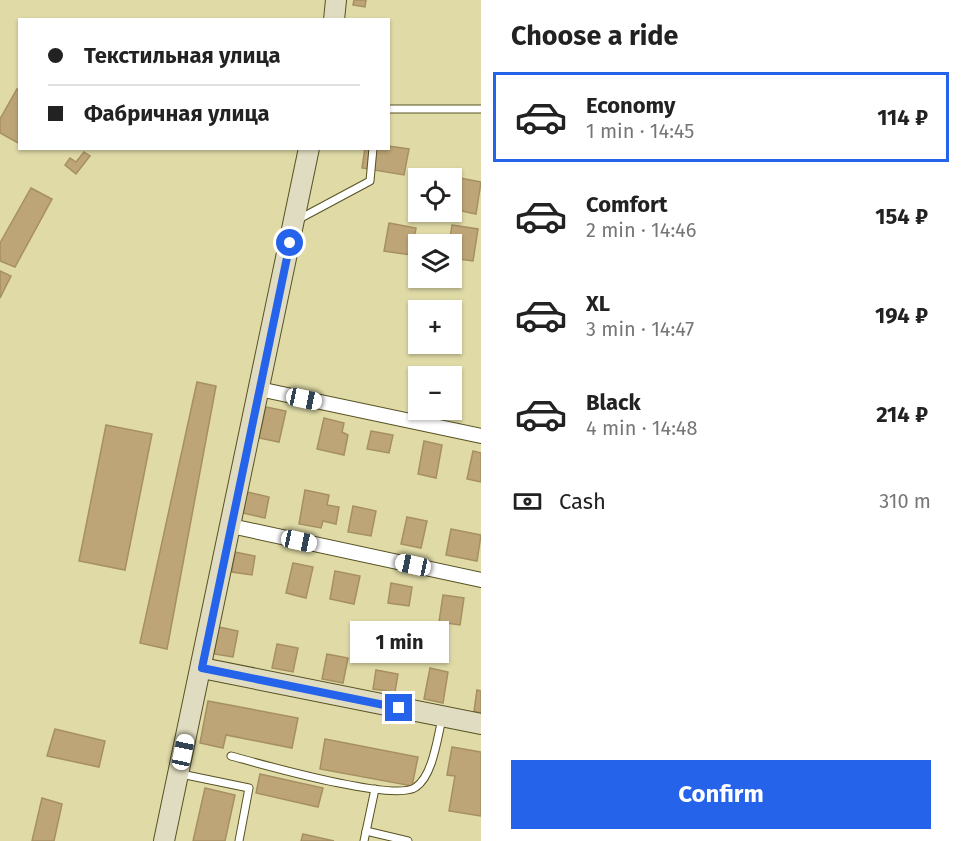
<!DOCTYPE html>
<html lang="en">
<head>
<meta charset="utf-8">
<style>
	:root { --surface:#fff; --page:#f6f6f6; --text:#222; --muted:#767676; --line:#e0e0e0; --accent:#2563eb }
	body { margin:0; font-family:"Fira Sans",sans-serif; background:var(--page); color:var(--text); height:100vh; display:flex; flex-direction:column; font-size:22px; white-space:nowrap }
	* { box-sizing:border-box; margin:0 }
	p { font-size:20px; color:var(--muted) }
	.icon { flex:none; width:33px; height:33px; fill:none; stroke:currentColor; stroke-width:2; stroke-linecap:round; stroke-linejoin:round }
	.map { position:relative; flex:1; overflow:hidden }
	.side { display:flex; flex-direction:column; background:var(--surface); width:480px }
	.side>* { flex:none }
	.guide { position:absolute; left:18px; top:18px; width:372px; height:132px; border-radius:0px; box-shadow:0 2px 4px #0004; display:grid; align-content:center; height:132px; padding:0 30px; background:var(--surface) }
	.tools { position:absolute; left:408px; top:168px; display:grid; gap:12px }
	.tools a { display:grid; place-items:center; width:54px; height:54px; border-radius:0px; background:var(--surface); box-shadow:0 2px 4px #0004; font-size:30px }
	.end { position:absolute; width:27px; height:27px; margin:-14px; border:8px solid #2563eb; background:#fff; box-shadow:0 0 0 3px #fff }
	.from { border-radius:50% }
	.bubble { position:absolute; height:42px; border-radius:0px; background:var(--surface); box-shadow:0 2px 4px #0004; font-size:20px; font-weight:700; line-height:42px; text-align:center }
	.car { position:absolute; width:18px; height:36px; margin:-18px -9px; border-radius:8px; box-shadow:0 0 4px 2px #0007; background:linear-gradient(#fff 24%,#345 0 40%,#fff 0 76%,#345 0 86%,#fff 0) }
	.guide b { display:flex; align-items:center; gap:21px; height:57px; font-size:22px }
	.guide b+b { border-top:2px solid var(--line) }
	.guide i { width:15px; height:15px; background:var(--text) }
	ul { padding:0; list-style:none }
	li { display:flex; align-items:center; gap:18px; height:90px; margin:0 12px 9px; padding:0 18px; border:3px solid transparent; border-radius:0px }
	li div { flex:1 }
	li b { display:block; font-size:22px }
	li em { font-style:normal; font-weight:700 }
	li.active { border-color:var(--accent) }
	li>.icon { width:54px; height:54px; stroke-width:1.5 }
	h2 { padding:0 30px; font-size:27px; line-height:72px }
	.pay { display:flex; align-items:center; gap:15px; height:66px; padding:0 30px; font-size:22px }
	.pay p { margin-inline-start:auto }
	.button { display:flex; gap:12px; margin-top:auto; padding:12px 30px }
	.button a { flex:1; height:69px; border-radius:0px; background:var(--accent); color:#fff; font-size:24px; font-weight:700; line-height:69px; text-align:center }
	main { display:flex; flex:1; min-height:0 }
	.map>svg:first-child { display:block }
	.building { fill:#bda577; stroke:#a68f61; stroke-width:1.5 }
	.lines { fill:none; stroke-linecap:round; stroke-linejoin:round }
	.lane-casing { stroke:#575222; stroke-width:9 }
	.street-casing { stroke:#575222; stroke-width:16 }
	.secondary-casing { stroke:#575222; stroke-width:22 }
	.lane { stroke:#fff; stroke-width:7 }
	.street { stroke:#fff; stroke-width:14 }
	.secondary { stroke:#dfdcc1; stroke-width:20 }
	.route { stroke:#2563eb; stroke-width:8 }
</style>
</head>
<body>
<main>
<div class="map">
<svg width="481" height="841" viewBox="0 0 481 841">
	<rect width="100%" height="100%" fill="#dfdaa6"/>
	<g class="building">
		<path d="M354 0H366L365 7 353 5Z"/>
		<path d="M17 89 20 90V144L0 133V119Z"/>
		<path d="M388 146 409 149 404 175 362 168 365 148H388Z"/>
		<path d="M84 152 90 156 76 174 65 165 70 158 76 162Z"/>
		<path d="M460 178 481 182 476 214 452 209V197L456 198Z"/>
		<path d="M31 188 52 199 15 267 0 261V243Z"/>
		<path d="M389 223 416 228 411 255 384 251Z"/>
		<path d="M452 225 478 229 473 261 452 258V244H449Z"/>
		<path d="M0 271 11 276 0 298Z"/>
		<path d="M197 382 216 386 167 649 140 643Z"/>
		<path d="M266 407 286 411 279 442 259 438Z"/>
		<path d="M324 418 344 423 342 432 348 435 344 455 317 449Z"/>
		<path d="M106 425 152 434 125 570 79 561Z"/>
		<path d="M371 431 393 435 389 453 367 449Z"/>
		<path d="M424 441 442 445 436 478 418 474Z"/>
		<path d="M473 451 481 453V482L467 479Z"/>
		<path d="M305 490 329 495 327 505 339 507 336 524 323 521 321 528 299 524Z"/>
		<path d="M247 492 269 497 265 518 243 513Z"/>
		<path d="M353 506 376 511 371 536 348 532Z"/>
		<path d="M407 517 427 521 421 548 401 544Z"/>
		<path d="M451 529 481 535 477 561 446 555Z"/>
		<path d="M235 552 255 556 252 575 232 572Z"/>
		<path d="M293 563 313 567 306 598 286 593Z"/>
		<path d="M335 571 360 576 354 604 330 599Z"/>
		<path d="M391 583 412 587 409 606 388 603Z"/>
		<path d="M443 595 464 598 460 625 439 622Z"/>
		<path d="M219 627 238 631 233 657 214 654Z"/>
		<path d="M277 644 298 648 293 672 272 668Z"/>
		<path d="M327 654 348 658 343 683 322 679Z"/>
		<path d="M430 668 448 672 443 703 424 699Z"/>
		<path d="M376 670 398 674 395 692 373 689Z"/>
		<path d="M477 690 481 691V713L474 711Z"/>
		<path d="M208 701 298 718 292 748 226 735 223 748 200 743Z"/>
		<path d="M55 729 105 741 99 767 47 756Z"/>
		<path d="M325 739 418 757 412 786 320 769Z"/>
		<path d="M452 747 481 752V816L449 811 455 776 447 775Z"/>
		<path d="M260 774 323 788 318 807 256 793Z"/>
		<path d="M205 788 235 795 225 841H193Z"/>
		<path d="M42 798 62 804 54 841H32Z"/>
		<path d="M303 834 334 841H301Z"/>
	</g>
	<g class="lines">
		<defs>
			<g id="lane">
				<path d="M388 109H481"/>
				<path d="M299 219 370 181 373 148"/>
				<path d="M231 756C261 764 395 803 416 787 433 775 437 739 442 719"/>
				<path d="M181 774 249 788 239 841"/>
				<path d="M366 831 408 841"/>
				<path d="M364 841 375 789"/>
			</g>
			<g id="street">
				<path d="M259 389 481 436"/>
				<path d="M231 526 481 580"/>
			</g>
			<g id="secondary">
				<path d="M334 20 336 0"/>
				<path d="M202 668 481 724"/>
				<path d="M164 841 309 148"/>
			</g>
		</defs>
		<use href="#lane" class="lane-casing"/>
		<use href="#street" class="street-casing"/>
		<use href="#secondary" class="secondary-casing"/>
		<use href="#lane" class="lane"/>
		<use href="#street" class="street"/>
		<use href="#secondary" class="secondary"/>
	</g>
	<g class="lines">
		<path class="route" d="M290 243 202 668 399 708"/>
	</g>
</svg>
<div class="tools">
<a><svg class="icon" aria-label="locate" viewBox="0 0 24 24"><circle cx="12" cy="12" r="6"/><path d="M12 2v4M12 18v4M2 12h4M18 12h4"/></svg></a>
<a><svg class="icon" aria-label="layers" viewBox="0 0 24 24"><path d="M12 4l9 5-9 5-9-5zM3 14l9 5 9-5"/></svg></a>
<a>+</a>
<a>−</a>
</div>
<i class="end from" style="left:290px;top:243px"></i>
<i class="end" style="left:399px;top:708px"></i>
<div class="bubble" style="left:350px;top:621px;width:99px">1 min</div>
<i class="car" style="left:304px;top:399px;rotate:102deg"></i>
<i class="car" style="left:299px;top:541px;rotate:102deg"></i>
<i class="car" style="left:413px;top:565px;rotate:282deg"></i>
<i class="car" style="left:183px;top:752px;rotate:12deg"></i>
<div class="guide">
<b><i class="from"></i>Текстильная улица</b>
<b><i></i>Фабричная улица</b>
</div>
</div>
<section class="side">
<h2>Choose a ride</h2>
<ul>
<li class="active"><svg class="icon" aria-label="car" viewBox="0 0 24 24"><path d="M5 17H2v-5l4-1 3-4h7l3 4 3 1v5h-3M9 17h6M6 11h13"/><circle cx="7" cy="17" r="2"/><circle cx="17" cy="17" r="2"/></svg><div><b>Economy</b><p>1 min · 14:45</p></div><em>114 ₽</em></li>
<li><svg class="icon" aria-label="car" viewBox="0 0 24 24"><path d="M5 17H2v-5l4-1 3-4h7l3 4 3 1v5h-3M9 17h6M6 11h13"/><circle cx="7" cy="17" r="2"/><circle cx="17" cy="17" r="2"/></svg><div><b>Comfort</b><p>2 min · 14:46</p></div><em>154 ₽</em></li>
<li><svg class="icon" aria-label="car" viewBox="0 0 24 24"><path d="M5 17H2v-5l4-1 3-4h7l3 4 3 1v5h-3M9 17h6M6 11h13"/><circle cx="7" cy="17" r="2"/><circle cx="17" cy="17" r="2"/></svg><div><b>XL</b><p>3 min · 14:47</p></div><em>194 ₽</em></li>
<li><svg class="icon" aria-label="car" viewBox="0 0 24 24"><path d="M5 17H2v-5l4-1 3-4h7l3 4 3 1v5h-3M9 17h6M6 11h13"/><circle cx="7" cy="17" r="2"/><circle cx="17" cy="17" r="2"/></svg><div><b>Black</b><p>4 min · 14:48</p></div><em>214 ₽</em></li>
</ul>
<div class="pay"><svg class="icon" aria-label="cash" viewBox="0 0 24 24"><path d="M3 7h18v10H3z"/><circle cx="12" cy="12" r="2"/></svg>Cash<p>310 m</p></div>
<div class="button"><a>Confirm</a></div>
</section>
</main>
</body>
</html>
